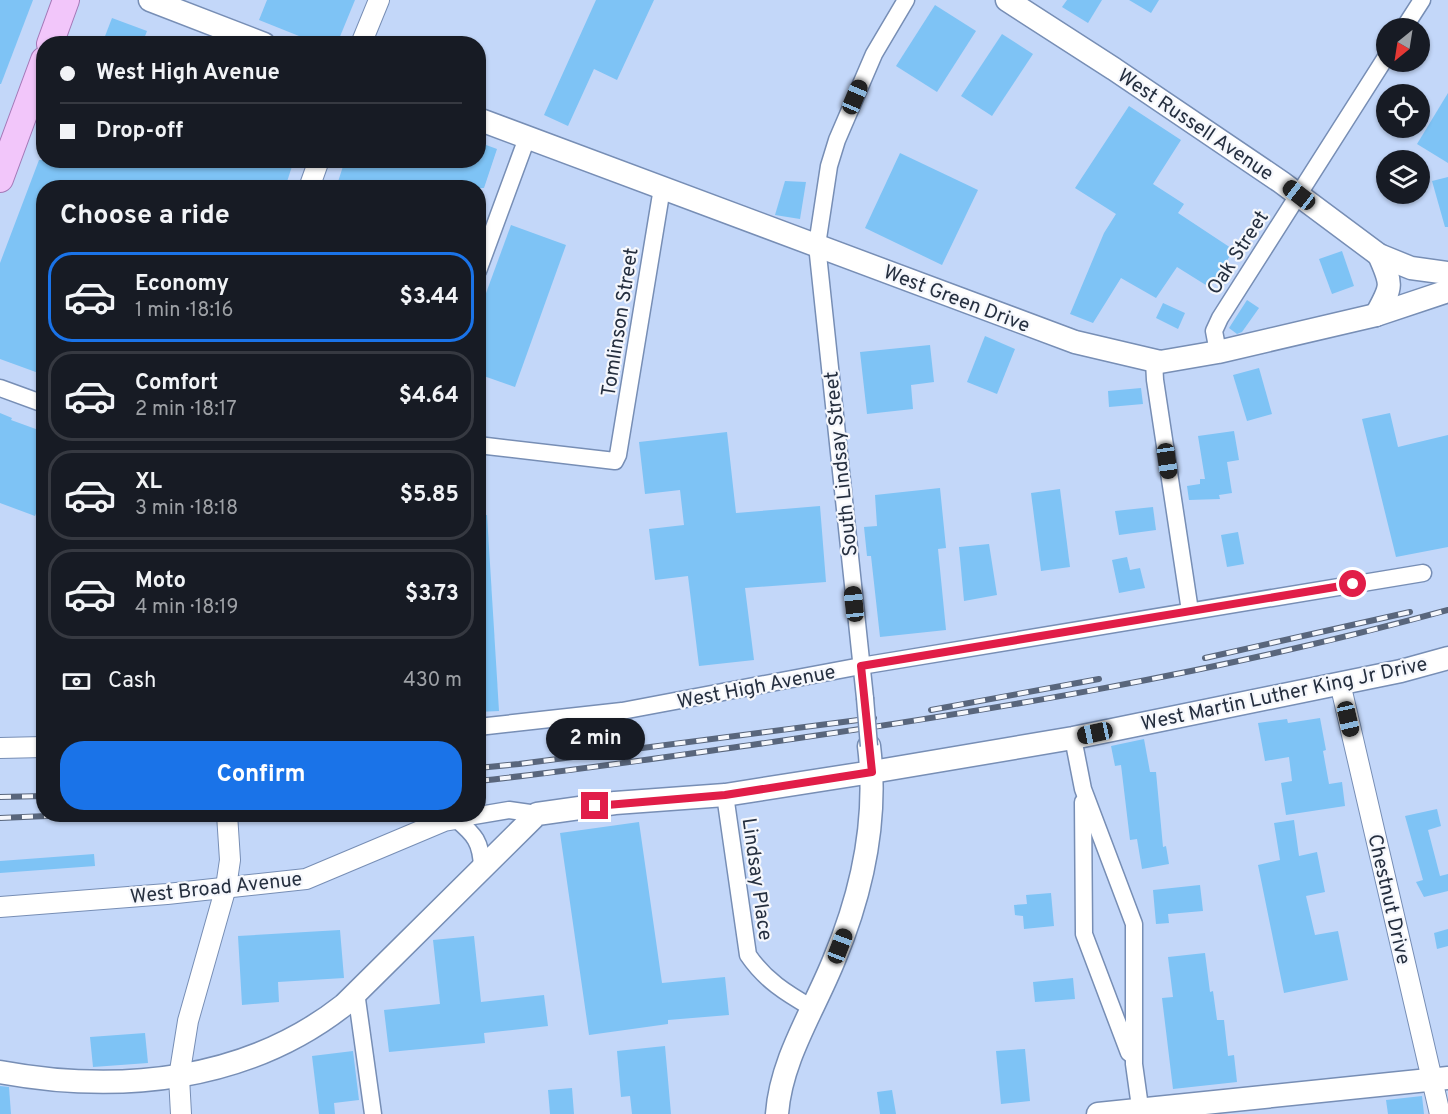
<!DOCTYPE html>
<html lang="en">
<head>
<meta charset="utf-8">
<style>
	:root { --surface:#171b24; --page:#20242c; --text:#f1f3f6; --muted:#9ea1a6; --line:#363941; --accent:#1a73e8 }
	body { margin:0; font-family:Overpass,sans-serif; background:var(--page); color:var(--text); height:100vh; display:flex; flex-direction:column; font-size:22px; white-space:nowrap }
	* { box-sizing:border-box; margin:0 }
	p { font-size:20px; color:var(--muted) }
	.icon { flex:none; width:33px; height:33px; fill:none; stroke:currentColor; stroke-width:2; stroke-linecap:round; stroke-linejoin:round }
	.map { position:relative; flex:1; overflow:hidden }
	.sheet { position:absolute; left:36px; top:180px; width:450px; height:642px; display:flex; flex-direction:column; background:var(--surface); border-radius:24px; box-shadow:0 2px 4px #0004 }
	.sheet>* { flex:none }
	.banner { position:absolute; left:36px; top:36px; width:450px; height:132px; border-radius:24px; box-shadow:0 2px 4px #0004; display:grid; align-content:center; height:132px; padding:0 24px; background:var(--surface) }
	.needle { width:39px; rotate:210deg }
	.tools { position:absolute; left:1376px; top:18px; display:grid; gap:12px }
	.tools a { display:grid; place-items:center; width:54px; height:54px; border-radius:50%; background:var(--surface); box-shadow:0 2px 4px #0004; font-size:30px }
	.end { position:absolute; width:27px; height:27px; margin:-14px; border:8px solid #e11d48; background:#fff; box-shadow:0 0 0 3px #fff }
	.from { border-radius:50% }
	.bubble { position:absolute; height:42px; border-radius:21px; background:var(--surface); box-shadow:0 2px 4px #0004; font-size:20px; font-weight:700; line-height:42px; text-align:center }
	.car { position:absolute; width:18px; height:36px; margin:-18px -9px; border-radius:8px; box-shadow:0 0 4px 2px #0007; background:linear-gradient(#222 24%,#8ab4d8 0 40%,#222 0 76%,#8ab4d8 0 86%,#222 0) }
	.banner b { display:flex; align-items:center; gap:21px; height:57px; font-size:22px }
	.banner b+b { border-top:2px solid var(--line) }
	.banner i { width:15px; height:15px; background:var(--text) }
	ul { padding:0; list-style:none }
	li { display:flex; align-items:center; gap:18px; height:90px; margin:0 12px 9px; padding:0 12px; border:3px solid var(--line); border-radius:24px }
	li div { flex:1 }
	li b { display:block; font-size:22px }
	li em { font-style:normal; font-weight:700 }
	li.current { border-color:var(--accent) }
	li>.icon { width:54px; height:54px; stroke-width:1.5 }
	h2 { padding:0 24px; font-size:27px; line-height:72px }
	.pay { display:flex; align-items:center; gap:15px; height:66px; padding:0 24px; font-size:22px }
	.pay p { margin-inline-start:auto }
	.primary-button { display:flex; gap:12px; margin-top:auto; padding:12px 24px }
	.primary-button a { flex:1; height:69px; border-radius:24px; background:var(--accent); color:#fff; font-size:24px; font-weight:700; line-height:69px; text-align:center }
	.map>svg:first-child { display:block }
	.building { fill:#7ec3f5 }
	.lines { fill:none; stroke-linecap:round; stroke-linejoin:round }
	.minor-casing { stroke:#778eb5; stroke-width:19 }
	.tertiary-casing { stroke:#778eb5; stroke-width:22 }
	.secondary-casing { stroke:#778eb5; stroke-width:25 }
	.primary-casing { stroke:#a478b7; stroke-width:28 }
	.minor { stroke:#fff; stroke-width:16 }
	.tertiary { stroke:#fff; stroke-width:20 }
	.secondary { stroke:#fff; stroke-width:22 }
	.primary { stroke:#f2c6fa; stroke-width:26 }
	.rail-casing { stroke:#59667c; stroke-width:6 }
	.rail { stroke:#f5f7fc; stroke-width:4; stroke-dasharray:11; stroke-linecap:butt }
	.minor-bridge-casing { stroke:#778eb5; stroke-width:19; stroke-linecap:butt }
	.minor-bridge { stroke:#fff; stroke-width:16 }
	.route { stroke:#e11d48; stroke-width:8 }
	.labels { text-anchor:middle; stroke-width:4.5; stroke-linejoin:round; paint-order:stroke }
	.street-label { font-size:20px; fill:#252f3f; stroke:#f5f7fc }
</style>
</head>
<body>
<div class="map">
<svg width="1448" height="1114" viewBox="0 0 1448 1114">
	<rect width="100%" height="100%" fill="#c3d7f9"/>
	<g class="building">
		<path d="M0 0H33L1 84H0Z"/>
		<path d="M267 0H355L339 39 328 44H319L259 20Z"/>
		<path d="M596 0H654L617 80 594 69 568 126 544 115Z"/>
		<path d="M1067 0H1102L1088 23 1062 7Z"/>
		<path d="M1129 0H1159L1151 13Z"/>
		<path d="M935 5 976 31 937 92 896 66Z"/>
		<path d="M112 18 147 31 142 44H102Z"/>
		<path d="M1002 34 1033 54 992 116 961 96Z"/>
		<path d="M1448 93V163L1417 144Z"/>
		<path d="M1129 106 1181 140 1153 184 1184 204 1178 213 1234 250 1209 287 1177 267 1156 298 1121 278 1093 323 1070 314 1104 233 1116 214 1075 188Z"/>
		<path d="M478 142 497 149 484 188H336L345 160H478Z"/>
		<path d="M900 153 978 190 942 265 865 228Z"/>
		<path d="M39 160H294L285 188H44V375L0 359V263Z"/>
		<path d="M1448 177V227H1445L1432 181Z"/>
		<path d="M785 181 806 182 800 219 775 215Z"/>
		<path d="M511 225 566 245 515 387 478 374V315Z"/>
		<path d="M1342 251 1354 286 1332 294 1319 259Z"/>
		<path d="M1247 300 1259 308 1242 332 1237 334 1229 328Z"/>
		<path d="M1163 303 1185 313 1178 329 1156 318Z"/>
		<path d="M985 336 1015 349 997 394 967 382Z"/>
		<path d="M930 345 934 382 911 385 913 409 867 414 860 352Z"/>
		<path d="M1259 368 1272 414 1247 421 1233 375Z"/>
		<path d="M1141 388 1143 404 1109 407 1108 391Z"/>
		<path d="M0 413 12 418 11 420 44 432V493L35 516 0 503Z"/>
		<path d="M1390 413 1398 447 1448 435V547L1396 557 1362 419Z"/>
		<path d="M1234 431 1239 460 1227 462 1232 493 1219 495 1220 499 1189 500 1187 486 1200 484V479H1205L1198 436Z"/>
		<path d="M727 432 736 513 820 506 826 582 745 588 754 660 699 666 688 576 655 580 649 529 684 525 680 490 645 494 639 442Z"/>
		<path d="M940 488 946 548 938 549 946 630 880 637 871 556H867L864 527 877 526 875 495Z"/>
		<path d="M1060 489 1070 567 1041 571 1031 493Z"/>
		<path d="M1153 507 1156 530 1119 535 1115 511Z"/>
		<path d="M478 515H487L499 711 478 712Z"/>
		<path d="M1238 532 1244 564 1227 567 1221 535Z"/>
		<path d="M989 544 997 595 964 601 959 547Z"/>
		<path d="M1127 557 1130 570 1140 568 1145 588 1119 593 1112 560Z"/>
		<path d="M1320 718 1326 750 1323 751 1329 784 1342 782 1345 806 1286 815 1281 783 1292 781 1289 757 1265 761 1258 723 1287 719 1288 723Z"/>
		<path d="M1144 739 1150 772H1156L1163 847 1166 846 1169 864 1142 869 1137 839 1130 840 1121 765 1115 766 1111 746Z"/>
		<path d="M1437 809 1441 826 1428 830 1440 876 1448 874V891L1424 897 1416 882 1423 880 1405 816Z"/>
		<path d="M1294 820 1299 856 1317 852 1325 892 1306 896 1315 935 1338 931 1348 980 1284 993 1258 865 1280 860 1274 823Z"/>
		<path d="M639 822 662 983 725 977 729 1015 668 1020V1024L589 1035 560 833Z"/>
		<path d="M94 854 95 866 0 873V861Z"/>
		<path d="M1200 885 1203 911 1168 914 1169 923 1156 924 1153 890Z"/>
		<path d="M1051 893 1054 926 1024 929 1023 916 1015 915 1014 905 1027 904 1026 895Z"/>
		<path d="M1448 929V946L1437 949 1434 933Z"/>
		<path d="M340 930 344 978 278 982 279 1002 242 1005 238 936Z"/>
		<path d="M474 936 481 1002 544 995 548 1026 484 1033 485 1043 389 1052 384 1010 440 1004 433 940Z"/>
		<path d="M1205 953 1210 992 1213 991 1217 1020H1224L1228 1056 1234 1055 1237 1082 1173 1089 1162 998 1173 997 1168 957Z"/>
		<path d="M1073 978 1075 999 1035 1002 1033 982Z"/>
		<path d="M145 1033 148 1063 93 1067 90 1037Z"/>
		<path d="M665 1046 671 1114H632L630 1096 621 1097 617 1051Z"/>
		<path d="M1025 1049 1030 1101 1001 1104 996 1051Z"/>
		<path d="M353 1051 359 1100 334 1103 335 1114H319L312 1056Z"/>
		<path d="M0 1086 9 1087 11 1114H0Z"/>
		<path d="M572 1088 574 1114H550L548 1090Z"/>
		<path d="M892 1090 896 1114H880L877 1092Z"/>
		<path d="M1422 1096 1424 1114H1388L1386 1100Z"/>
	</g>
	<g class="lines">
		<defs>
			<g id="minor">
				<path d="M1404 28 1422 0"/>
				<path d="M478 271 527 138"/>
				<path d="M1218 352 1214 331 1220 318 1386 57"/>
				<path d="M1154 361 1155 380 1190 611"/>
				<path d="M0 388 44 404"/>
				<path d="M478 445 615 461 618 455 662 188"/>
				<path d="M865 698 817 245 829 166 837 140 874 54 906 0"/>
				<path d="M478 727 622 711 861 666 1423 573"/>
				<path d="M1073 738 1083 789 1134 924V1064L1141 1114"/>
				<path d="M725 795 748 955C765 980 786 993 812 1008"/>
				<path d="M1083 802 1084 934 1129 1053"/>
				<path d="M456 819 509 810 537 814"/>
				<path d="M456 819C475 835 481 842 482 867"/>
				<path d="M356 992 373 1114"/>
			</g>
			<g id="tertiary">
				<path d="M361 44 379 0"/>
				<path d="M309 188 319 160"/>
				<path d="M1340 683 1440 1114"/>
				<path d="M0 748 44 747"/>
				<path d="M0 907 167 894 306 879 444 821 456 819"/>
				<path d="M181 1114 179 1077 188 1021 226 887 230 860 227 814"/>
			</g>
			<g id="secondary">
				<path d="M150 0 264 44"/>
				<path d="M1007 0 1114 69 1281 182 1379 255 1411 268 1448 273"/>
				<path d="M478 119 1075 342 1160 362 1218 352 1376 315 1448 291"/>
				<path d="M1376 315C1392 286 1393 286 1379 255"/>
				<path d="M0 1072C119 1094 246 1082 344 1005L537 814 615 803 725 795 872 772 1073 738 1401 671 1448 658"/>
				<path d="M777 1114C781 1059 814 1010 834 960 862 893 878 819 869 746"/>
				<path d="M1098 1114 1448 1078"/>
			</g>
			<g id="primary">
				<path d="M50 44 66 0"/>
				<path d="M0 179 44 60"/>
			</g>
		</defs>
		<use href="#minor" class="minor-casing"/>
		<use href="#tertiary" class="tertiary-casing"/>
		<use href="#secondary" class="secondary-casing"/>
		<use href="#primary" class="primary-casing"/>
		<use href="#minor" class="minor"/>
		<use href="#tertiary" class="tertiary"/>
		<use href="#secondary" class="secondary"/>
		<use href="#primary" class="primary"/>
		<defs>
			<g id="rail">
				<path d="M1205 658 1410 612"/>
				<path d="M931 710 1099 679"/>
				<path d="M478 768 519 764 874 718"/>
				<path d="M478 781C572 771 665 757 758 744 990 711 1222 672 1448 610"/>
				<path d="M0 797 44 796"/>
				<path d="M0 818 94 814"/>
			</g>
		</defs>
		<use href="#rail" class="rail-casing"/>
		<use href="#rail" class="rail"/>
		<defs>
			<path id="minor-bridge" d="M865 698 869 746"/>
		</defs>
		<use href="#minor-bridge" class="minor-bridge-casing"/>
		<use href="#minor-bridge" class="minor-bridge"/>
	</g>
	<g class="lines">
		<path class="route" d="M595 806 725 795 872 772 861 666 1353 584"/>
	</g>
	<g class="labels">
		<g class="street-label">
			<text transform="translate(1196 124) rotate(34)" y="7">West Russell Avenue</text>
			<text transform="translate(1237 252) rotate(-57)" y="7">Oak Street</text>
			<text transform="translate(957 298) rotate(21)" y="7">West Green Drive</text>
			<text transform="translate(619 322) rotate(-81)" y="7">Tomlinson Street</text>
			<text transform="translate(840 464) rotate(-96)" y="7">South Lindsay Street</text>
			<text transform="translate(756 686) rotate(-11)" y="7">West High Avenue</text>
			<text transform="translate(1284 693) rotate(-12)" y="7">West Martin Luther King Jr Drive</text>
			<text transform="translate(758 879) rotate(82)" y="7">Lindsay Place</text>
			<text transform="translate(216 887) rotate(-6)" y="7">West Broad Avenue</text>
			<text transform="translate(1390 899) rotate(77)" y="7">Chestnut Drive</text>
		</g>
	</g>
</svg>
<div class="tools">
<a><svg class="needle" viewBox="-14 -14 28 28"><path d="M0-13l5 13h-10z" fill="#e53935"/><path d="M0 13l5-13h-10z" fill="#9ea1a6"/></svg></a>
<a><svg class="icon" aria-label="locate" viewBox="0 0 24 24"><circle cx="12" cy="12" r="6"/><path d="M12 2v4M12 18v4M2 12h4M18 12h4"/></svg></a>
<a><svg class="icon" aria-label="layers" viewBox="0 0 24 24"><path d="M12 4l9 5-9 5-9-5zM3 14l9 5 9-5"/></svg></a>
</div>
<i class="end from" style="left:1353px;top:584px"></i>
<i class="end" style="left:595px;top:806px"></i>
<div class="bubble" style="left:546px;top:718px;width:99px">2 min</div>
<i class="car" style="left:855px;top:97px;rotate:23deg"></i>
<i class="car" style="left:1299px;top:195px;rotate:308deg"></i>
<i class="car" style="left:1167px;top:461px;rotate:172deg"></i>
<i class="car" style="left:854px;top:604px;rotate:354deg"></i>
<i class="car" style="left:1348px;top:719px;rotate:167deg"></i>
<i class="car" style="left:1095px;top:733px;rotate:258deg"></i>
<i class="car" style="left:840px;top:946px;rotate:21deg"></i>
<div class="banner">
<b><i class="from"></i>West High Avenue</b>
<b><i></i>Drop-off</b>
</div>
<section class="sheet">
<h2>Choose a ride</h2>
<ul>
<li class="current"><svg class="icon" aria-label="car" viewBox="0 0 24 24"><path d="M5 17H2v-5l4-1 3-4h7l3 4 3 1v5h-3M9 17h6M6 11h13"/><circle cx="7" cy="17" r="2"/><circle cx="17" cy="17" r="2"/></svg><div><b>Economy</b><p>1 min · 18:16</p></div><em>$3.44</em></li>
<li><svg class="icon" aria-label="car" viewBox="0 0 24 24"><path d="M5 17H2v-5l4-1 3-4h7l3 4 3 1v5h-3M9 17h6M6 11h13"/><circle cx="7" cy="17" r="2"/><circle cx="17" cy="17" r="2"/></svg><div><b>Comfort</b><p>2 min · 18:17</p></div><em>$4.64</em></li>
<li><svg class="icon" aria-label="car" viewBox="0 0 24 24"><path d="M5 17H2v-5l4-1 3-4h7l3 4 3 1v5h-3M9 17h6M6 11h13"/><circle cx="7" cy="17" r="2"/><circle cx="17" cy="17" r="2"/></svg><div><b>XL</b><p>3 min · 18:18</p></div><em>$5.85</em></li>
<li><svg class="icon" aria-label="car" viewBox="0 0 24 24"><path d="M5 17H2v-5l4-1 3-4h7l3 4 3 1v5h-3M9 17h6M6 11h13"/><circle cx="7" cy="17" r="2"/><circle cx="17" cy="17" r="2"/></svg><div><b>Moto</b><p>4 min · 18:19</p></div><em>$3.73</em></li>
</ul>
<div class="pay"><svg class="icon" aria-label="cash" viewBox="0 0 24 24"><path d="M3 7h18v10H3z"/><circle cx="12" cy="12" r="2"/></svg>Cash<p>430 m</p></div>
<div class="primary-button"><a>Confirm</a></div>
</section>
</div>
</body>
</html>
